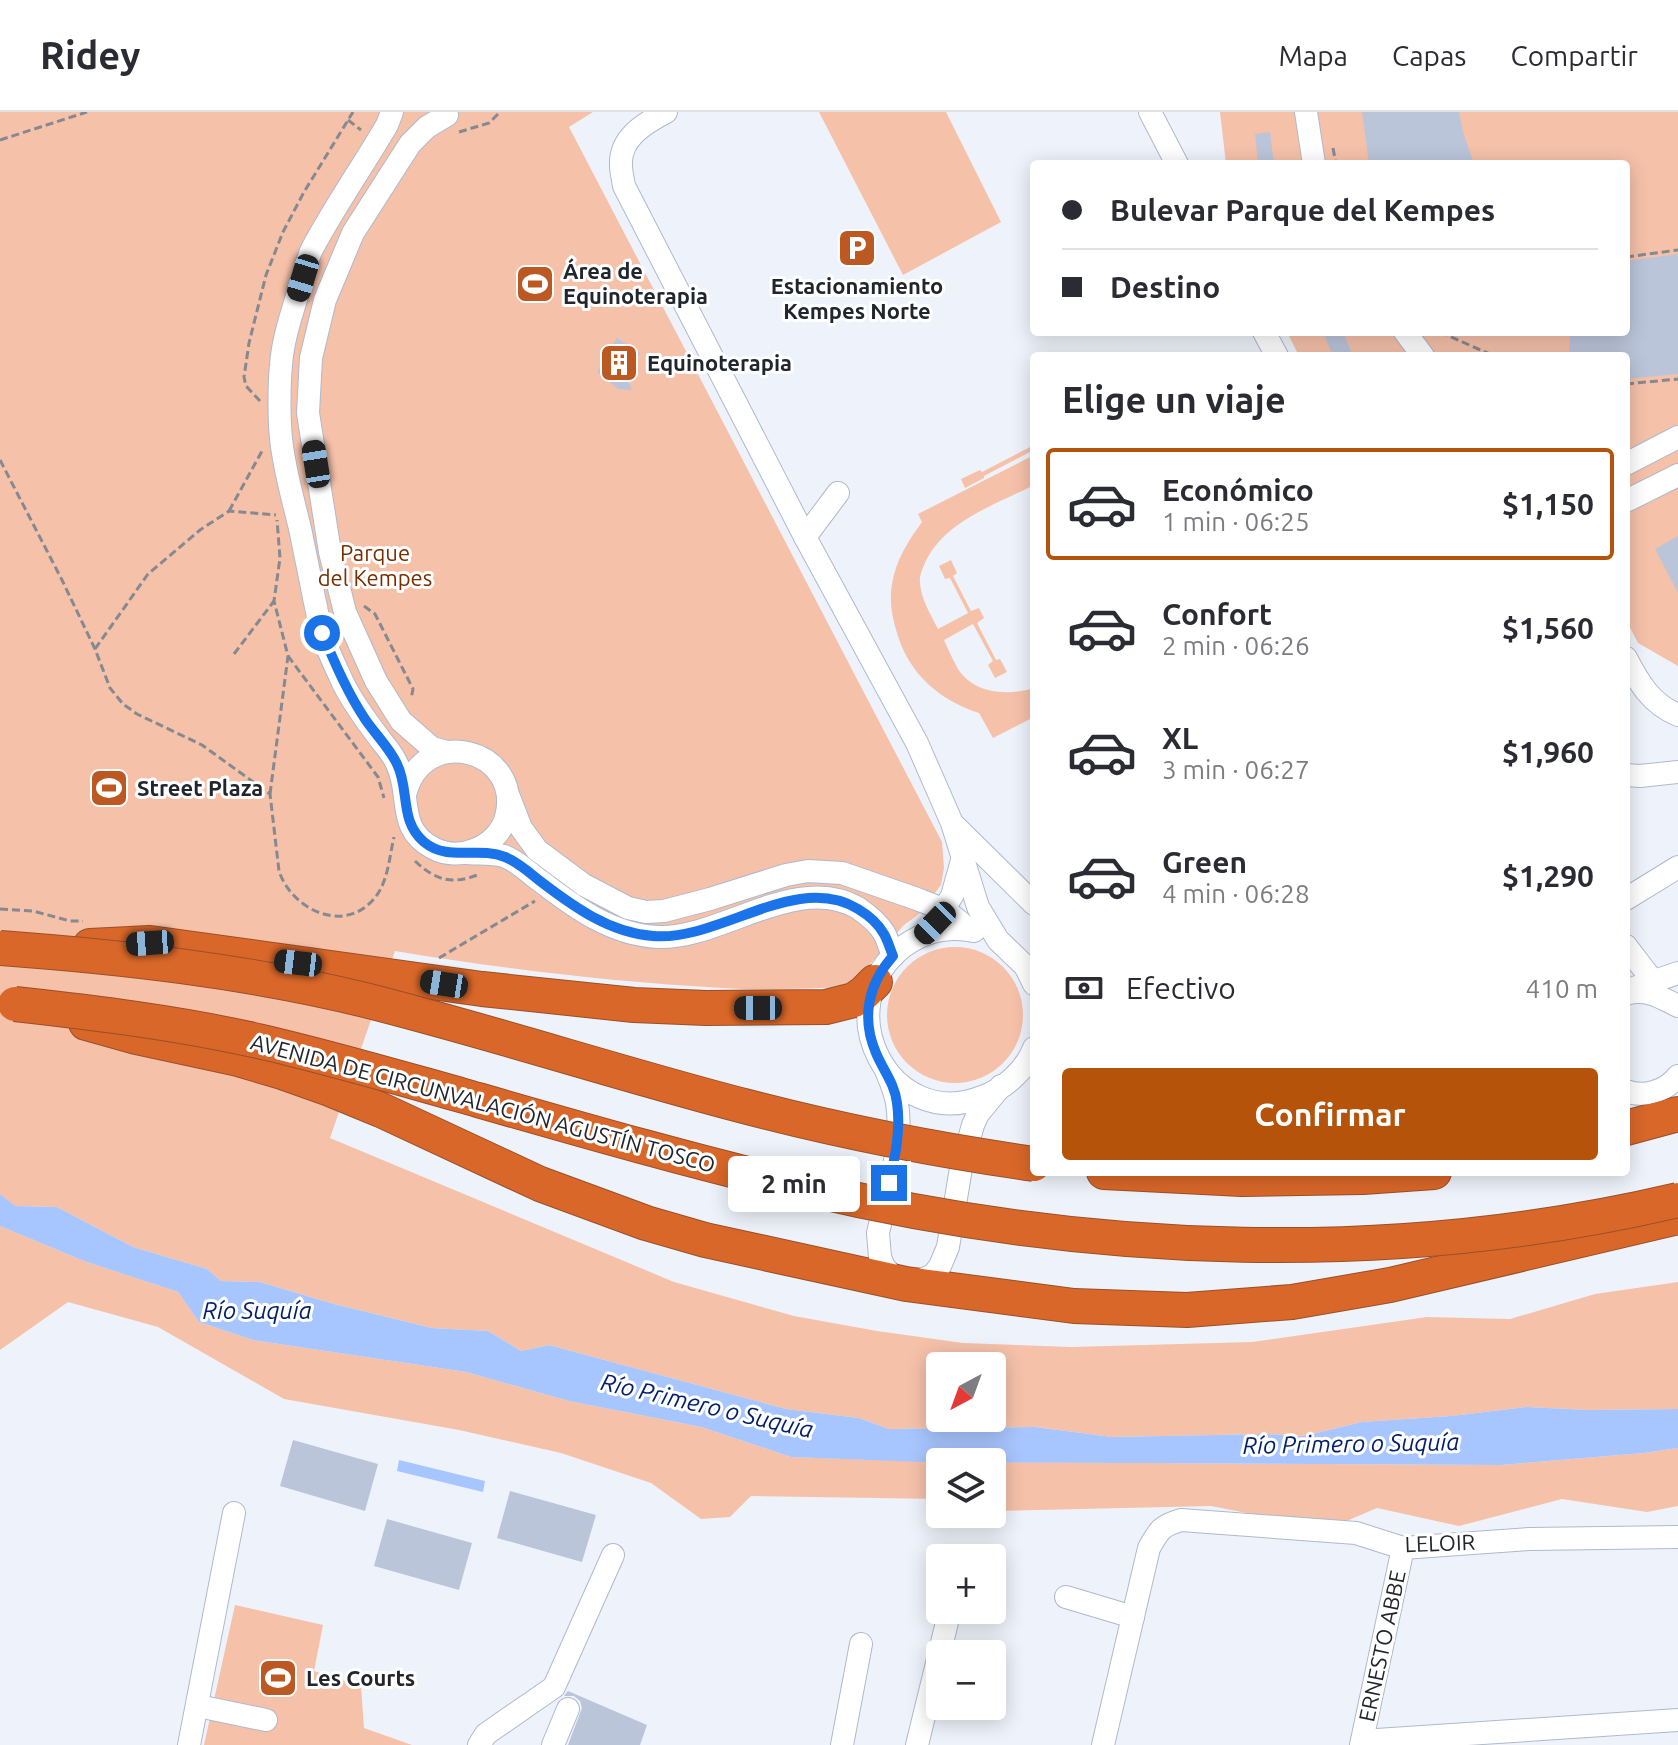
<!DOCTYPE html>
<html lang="es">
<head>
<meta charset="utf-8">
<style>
	:root { --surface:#fff; --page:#f7f7f7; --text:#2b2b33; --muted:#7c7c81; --line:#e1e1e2; --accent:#b45309 }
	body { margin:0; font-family:Ubuntu,sans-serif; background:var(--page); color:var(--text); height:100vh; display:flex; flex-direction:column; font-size:30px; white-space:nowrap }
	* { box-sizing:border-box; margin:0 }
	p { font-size:26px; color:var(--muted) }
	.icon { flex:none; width:44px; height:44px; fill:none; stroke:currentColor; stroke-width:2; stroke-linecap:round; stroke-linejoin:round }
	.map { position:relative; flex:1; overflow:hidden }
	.side { position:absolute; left:1030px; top:240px; width:600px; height:824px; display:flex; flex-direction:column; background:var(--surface); border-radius:8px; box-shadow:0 4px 20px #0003 }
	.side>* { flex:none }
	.hud { position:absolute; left:1030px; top:48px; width:600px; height:176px; border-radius:8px; box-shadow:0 4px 20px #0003; display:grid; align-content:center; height:176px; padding:0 32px; background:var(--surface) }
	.needle { width:52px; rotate:221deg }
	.tools { position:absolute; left:926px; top:1240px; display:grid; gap:16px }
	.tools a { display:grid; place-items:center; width:80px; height:80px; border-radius:8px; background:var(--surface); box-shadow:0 4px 20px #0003; font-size:40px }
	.end { position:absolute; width:36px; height:36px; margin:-18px; border:10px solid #1a73e8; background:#fff; box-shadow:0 0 0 4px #fff }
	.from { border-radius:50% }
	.bubble { position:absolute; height:56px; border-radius:8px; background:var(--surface); box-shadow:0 4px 20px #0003; font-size:26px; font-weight:600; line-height:56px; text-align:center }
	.car { position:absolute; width:24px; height:48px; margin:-24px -12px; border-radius:10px; box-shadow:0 0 6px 2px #0007; background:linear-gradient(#222 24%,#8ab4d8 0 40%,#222 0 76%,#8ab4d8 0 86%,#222 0) }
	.hud b { display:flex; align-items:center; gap:28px; height:76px; font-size:30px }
	.hud b+b { border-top:2px solid var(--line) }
	.hud i { width:20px; height:20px; background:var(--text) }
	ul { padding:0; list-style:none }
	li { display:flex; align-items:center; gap:24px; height:112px; margin:0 16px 12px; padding:0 16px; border:4px solid transparent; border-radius:8px }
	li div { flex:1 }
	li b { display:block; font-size:30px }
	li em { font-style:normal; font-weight:600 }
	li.on { border-color:var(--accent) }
	li>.icon { width:72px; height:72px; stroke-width:1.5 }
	h2 { padding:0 32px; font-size:36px; line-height:96px }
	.pay { display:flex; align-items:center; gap:20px; height:88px; padding:0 32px; font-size:30px }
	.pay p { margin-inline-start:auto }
	.cta { display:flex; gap:16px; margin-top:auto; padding:16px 32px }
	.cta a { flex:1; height:92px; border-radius:8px; background:var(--accent); color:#fff; font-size:32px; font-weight:600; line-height:92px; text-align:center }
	header { display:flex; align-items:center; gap:48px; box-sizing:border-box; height:112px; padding:0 40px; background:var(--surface); border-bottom:2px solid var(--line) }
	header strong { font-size:38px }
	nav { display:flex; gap:44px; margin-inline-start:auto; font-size:28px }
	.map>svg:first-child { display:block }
	.green { fill:#f6c1a9; fill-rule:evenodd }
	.water { fill:#a7c5fe }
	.building { fill:#bbc5da }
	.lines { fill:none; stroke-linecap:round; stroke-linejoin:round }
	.minor-casing { stroke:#afb9cd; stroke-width:24 }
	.highway-casing { stroke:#99502a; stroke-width:36 }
	.path { stroke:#858991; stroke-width:3; stroke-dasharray:8 4; stroke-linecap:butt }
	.minor { stroke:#fff; stroke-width:22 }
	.highway { stroke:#d96729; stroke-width:34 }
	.highway-bridge-casing { stroke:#99502a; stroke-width:36; stroke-linecap:butt }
	.highway-bridge { stroke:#d96729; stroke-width:34 }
	.route { stroke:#1a73e8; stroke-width:10 }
	.labels { text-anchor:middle; stroke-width:6; stroke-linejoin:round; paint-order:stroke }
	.poi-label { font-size:22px; font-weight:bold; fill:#21252c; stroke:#fff; text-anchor:start }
	.park-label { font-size:22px; fill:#752e00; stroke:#fff }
	.street-label { font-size:22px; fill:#21252c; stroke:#fff }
	.water-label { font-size:24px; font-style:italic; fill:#021f6d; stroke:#fff }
</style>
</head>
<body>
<header>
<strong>Ridey</strong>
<nav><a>Mapa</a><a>Capas</a><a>Compartir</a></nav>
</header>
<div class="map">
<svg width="1678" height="1633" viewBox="0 0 1678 1633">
	<rect width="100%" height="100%" fill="#eef3fb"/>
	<g class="green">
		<path d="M0 0H593L569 15 942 730 944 756 941 773 919 802 904 813 850 875C808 876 765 879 722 876 613 870 504 857 395 839L330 1026 674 1170 794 1204 877 1219 963 1231 1071 1235 1252 1230 1427 1205 1510 1207 1595 1182 1678 1170V1297L1589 1298 1527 1295 1451 1304 1362 1310 1304 1324 1266 1322 1112 1325 1035 1315 889 1317 859 1306 786 1297 549 1233 521 1239 488 1219 432 1216 334 1192 260 1170 221 1169 207 1157 133 1135 57 1095 14 1094 0 1082ZM940 1254H992V1306H940Z"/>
		<path d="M819 0H946L1001 110 903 163Z"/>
		<path d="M1220 0H1678V554L1638 531 1626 508V244H1299L1287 220H1626V52H1226Z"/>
		<path d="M1034 333V338L984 364V366L965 376 961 367 980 358 982 360Z"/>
		<path d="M1034 343V373C995 393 943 409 924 453 922 459 919 464 920 471 921 487 931 503 938 517L968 501 950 466 945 467 939 454 951 448 957 461 953 464 971 499 979 496 984 506 977 511 996 548 1000 547 1007 560 995 566 988 553 993 549 973 512 944 528C948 537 953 548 958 557 974 582 1008 584 1034 576V605L993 626 979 601C939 588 909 562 897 521 892 505 889 489 892 472 896 448 908 429 922 410L918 402Z"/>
		<circle cx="955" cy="903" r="68"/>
		<path d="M0 1114 84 1149 178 1180 199 1210 253 1228 466 1260 569 1289 701 1315 791 1345 940 1350V1387L751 1384 730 1405 701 1407 651 1371 561 1341 459 1318 284 1287 158 1215 68 1190 0 1238Z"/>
		<path d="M1678 1336V1394L1647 1400 1562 1387 1459 1414 1377 1396 1328 1417 1211 1394 992 1399V1350L1501 1353 1644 1341Z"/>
		<path d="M235 1493 323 1513 314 1559 361 1574 364 1616 412 1633H204Z"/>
	</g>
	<g class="water">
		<path d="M0 1082 15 1094 57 1095 133 1135 207 1157 221 1169 260 1170 334 1192 432 1216 488 1219 521 1239 549 1233 786 1297 859 1306 889 1317 1035 1315 1112 1325 1266 1322 1304 1324 1362 1310 1451 1304 1527 1295 1589 1298 1678 1297V1336L1644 1341 1501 1353 921 1350 791 1345 701 1315 569 1289 466 1260 253 1228 199 1210 178 1180 84 1149 0 1114Z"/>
		<path d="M399 1348 485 1369 483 1380 397 1359Z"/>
	</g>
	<g class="building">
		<path d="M1362 0H1459L1463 20 1474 52H1369Z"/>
		<path d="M1270 20 1274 52H1258L1255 22Z"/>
		<path d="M1678 142V262L1626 267V244H1569L1570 220H1626V149Z"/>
		<path d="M1323 220H1343L1353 244H1333Z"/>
		<path d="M617 226 640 241 627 266 632 278 618 277 597 260Z"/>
		<path d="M1678 424V481L1655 437Z"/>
		<path d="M293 1328 378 1352 365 1399 280 1374Z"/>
		<path d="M510 1379 596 1403 582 1450 497 1426Z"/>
		<path d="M387 1407 472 1431 459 1478 374 1454Z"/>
		<path d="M568 1579 647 1613 640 1633H568L582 1596 580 1589 574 1584H564Z"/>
	</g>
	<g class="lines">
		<defs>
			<g id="minor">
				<path d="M392 0 387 13C363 54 335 94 312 137 307 147 305 160 301 171 293 198 283 225 281 253 279 273 279 307 281 326 284 358 294 390 301 421 305 442 310 464 314 486 317 497 318 510 322 521 327 538 336 555 343 571 353 591 367 610 380 627 386 635 393 642 397 652 412 683 396 717 433 736 446 743 461 743 474 738 489 733 502 720 506 705 524 637 422 610 405 683"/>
				<path d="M666 0C645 11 619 26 621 54 621 60 623 67 624 74L805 425 917 631 952 711 978 795 998 828 1025 854 1034 872"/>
				<path d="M1150 0 1177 52"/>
				<path d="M1306 0 1314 52"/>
				<path d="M1264 220 1277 244"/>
				<path d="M1405 220 1423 244"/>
				<path d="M1626 352 1678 325"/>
				<path d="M1626 389 1678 363"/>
				<path d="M805 425 838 381"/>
				<path d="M1626 546C1639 571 1651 592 1678 603"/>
				<path d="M447 640 432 636 401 609 376 569 345 500 330 440 308 301 311 246 325 188 353 121 410 32 427 15 447 3"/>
				<path d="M1626 663 1640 664 1678 660"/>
				<path d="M509 685 521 716 537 738 584 773 628 796 646 800 664 799 710 787 786 763 808 759 842 761 917 787 945 798 970 818"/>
				<path d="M955 714 1034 792"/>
				<path d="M467 741C479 742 492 741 504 744 516 748 528 760 539 768 574 795 612 823 658 825 722 827 797 760 858 796 868 803 878 811 884 821 888 828 890 837 893 844"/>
				<path d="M1626 787 1678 755"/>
				<path d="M937 808 952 784 963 745"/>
				<path d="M974 819C950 814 925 819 904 834 824 895 891 1021 982 985 1004 977 1026 958 1034 936"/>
				<path d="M1626 834 1653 869"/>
				<path d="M1634 876 1678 861"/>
				<path d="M1626 882C1647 876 1660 885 1678 894"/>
				<path d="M885 956C890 968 895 979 897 991 904 1034 887 1080 878 1121L880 1145 884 1155 896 1168 906 1172 914 1171 933 1163 940 1154 948 1135 961 1056 973 1013 978 1002 1001 974"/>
				<path d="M1626 979C1644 986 1666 979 1678 964"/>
				<path d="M1066 1485 1133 1505"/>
				<path d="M198 1594 266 1608"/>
				<path d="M1362 1629 1678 1608"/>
				<path d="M189 1633 234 1401"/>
				<path d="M479 1633 486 1622 554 1575 613 1443"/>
				<path d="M553 1633 568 1597"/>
				<path d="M842 1633 861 1532"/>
				<path d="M917 1633 950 1498"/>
				<path d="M1103 1633 1149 1436C1159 1418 1161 1414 1181 1408L1356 1421 1403 1436 1529 1427 1678 1425"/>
				<path d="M1361 1633 1403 1436"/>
			</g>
			<g id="highway">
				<path d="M90 834 150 831 482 877 634 893 706 896 826 895 854 888 864 881 875 870"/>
				<path d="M86 911 136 925 238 947 282 960 330 977 381 998 540 1072 646 1111 705 1128 906 1172 1074 1194 1187 1198 1292 1190 1390 1173 1678 1105"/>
				<path d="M1626 1016 1678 1002"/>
				<path d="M1104 1060 1242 1067 1363 1065 1434 1060"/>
			</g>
		</defs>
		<use href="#minor" class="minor-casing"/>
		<use href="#highway" class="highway-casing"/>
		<g class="path">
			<path d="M348 8 361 18"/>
			<path d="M459 20 489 11 500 0"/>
			<path d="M0 28 87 0"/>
			<path d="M1333 36 1336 52"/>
			<path d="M1626 145 1678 138"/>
			<path d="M1440 220 1494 244"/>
			<path d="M1626 272 1678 267"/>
			<path d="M260 289 246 274 244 265 249 231 266 163 283 120 304 80 353 0"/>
			<path d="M0 348 62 468 95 537 110 576 123 592 137 602 202 633 270 682 279 759C291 796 341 822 372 789 388 773 389 746 394 725"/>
			<path d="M229 399 262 339"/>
			<path d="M364 494 375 502 413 577 411 587"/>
			<path d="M95 537 148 462 200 418 229 399 276 403"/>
			<path d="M234 542 274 489"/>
			<path d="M288 544 378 665 384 686"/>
			<path d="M270 682 288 544 274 489 280 446 277 408"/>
			<path d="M415 749C436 769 453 773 480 762"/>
			<path d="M0 797 33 799 70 809H83"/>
			<path d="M439 846 535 789"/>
		</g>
		<use href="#minor" class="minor"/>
		<use href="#highway" class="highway"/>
		<defs>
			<g id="highway-bridge">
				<path d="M0 836C122 845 246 859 365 888 492 920 617 961 744 994 839 1019 936 1038 1034 1052"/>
				<path d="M15 892C97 901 178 911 258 929 328 945 396 965 464 984 579 1017 693 1050 809 1077 1093 1144 1393 1155 1678 1088"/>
			</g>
		</defs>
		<use href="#highway-bridge" class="highway-bridge-casing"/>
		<use href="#highway-bridge" class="highway-bridge"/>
	</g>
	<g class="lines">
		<path class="route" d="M322 521C335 551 347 580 365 607 375 622 389 635 397 652 410 678 399 709 424 730 448 750 478 734 505 745 518 750 530 761 540 769 574 795 610 821 653 824 719 830 796 759 858 797 868 803 878 811 884 822 888 829 890 837 893 844 868 872 861 906 876 941 883 958 895 972 897 991 901 1018 895 1046 889 1071"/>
	</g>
	<defs>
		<symbol id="parking-square" viewBox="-11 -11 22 22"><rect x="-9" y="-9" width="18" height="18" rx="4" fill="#bc5923" stroke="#fff"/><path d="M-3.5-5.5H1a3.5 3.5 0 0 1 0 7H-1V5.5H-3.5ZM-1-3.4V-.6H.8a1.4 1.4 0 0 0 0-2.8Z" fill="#fff"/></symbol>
		<symbol id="stadium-square" viewBox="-11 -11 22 22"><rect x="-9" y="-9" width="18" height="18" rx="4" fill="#bc5923" stroke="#fff"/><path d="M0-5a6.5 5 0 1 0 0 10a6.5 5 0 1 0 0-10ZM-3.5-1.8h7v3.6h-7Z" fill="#fff"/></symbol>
		<symbol id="building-square" viewBox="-11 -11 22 22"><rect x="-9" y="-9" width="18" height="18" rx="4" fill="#bc5923" stroke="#fff"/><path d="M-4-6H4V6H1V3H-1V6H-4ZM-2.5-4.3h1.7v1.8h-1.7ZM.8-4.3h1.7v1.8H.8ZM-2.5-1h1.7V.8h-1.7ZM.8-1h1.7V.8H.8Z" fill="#fff"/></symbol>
	</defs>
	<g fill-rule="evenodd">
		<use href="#parking-square" x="835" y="114" width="44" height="44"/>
		<use href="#stadium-square" x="513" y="150" width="44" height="44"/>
		<use href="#building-square" x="597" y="229" width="44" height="44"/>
		<use href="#stadium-square" x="87" y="654" width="44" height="44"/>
		<use href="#stadium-square" x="256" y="1544" width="44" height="44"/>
	</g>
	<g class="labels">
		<g class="poi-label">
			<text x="563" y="167">Área de<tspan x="563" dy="25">Equinoterapia</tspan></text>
			<text x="857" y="182" text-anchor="middle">Estacionamiento<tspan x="857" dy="25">Kempes Norte</tspan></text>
			<text x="647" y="259">Equinoterapia</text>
			<text x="137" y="684">Street Plaza</text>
			<text x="306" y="1574">Les Courts</text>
		</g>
		<g class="park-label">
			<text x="375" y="449">Parque<tspan x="375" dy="25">del Kempes</tspan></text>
		</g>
		<g class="street-label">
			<text transform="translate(483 991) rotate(15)" y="8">AVENIDA DE CIRCUNVALACIÓN AGUSTÍN TOSCO</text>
			<text transform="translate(1440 1431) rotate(-2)" y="8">LELOIR</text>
			<text transform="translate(1382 1534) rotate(-78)" y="8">ERNESTO ABBE</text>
		</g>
		<g class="water-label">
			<text x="257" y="1207">Río Suquía</text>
			<text transform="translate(707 1294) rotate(13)" y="8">Río Primero o Suquía</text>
			<text transform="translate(1351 1332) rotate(-1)" y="8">Río Primero o Suquía</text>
		</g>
	</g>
</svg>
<div class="tools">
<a><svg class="needle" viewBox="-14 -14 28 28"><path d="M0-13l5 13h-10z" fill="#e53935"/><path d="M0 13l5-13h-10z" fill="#7c7c81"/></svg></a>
<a><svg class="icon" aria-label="layers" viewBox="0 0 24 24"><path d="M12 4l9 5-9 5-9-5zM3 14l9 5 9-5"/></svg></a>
<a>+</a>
<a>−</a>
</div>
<i class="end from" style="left:322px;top:521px"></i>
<i class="end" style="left:889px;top:1071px"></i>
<div class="bubble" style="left:728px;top:1044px;width:132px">2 min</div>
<i class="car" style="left:303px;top:166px;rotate:197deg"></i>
<i class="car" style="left:316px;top:352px;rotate:351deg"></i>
<i class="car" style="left:935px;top:811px;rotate:224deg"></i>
<i class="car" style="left:150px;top:831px;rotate:266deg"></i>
<i class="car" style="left:298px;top:851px;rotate:277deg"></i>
<i class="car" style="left:444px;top:872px;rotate:279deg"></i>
<i class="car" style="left:758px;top:896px;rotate:270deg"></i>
<div class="hud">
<b><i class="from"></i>Bulevar Parque del Kempes</b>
<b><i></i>Destino</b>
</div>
<section class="side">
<h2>Elige un viaje</h2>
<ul>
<li class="on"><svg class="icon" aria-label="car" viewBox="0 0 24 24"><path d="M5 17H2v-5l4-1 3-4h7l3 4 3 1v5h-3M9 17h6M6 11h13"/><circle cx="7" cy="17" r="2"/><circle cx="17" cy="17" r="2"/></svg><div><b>Económico</b><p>1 min · 06:25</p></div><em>$1,150</em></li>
<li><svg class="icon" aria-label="car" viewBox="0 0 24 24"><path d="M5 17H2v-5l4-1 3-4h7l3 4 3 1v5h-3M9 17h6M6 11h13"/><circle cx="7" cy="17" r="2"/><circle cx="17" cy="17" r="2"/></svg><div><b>Confort</b><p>2 min · 06:26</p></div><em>$1,560</em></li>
<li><svg class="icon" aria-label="car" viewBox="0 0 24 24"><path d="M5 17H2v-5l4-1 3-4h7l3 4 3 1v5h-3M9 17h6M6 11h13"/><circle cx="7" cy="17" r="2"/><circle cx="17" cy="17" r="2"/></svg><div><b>XL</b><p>3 min · 06:27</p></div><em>$1,960</em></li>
<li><svg class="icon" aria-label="car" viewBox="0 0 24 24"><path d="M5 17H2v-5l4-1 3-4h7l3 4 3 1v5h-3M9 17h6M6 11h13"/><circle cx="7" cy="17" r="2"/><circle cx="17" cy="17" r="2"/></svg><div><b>Green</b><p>4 min · 06:28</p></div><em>$1,290</em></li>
</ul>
<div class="pay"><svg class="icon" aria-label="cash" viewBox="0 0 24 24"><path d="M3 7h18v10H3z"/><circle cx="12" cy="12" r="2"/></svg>Efectivo<p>410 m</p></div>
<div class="cta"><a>Confirmar</a></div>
</section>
</div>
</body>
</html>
